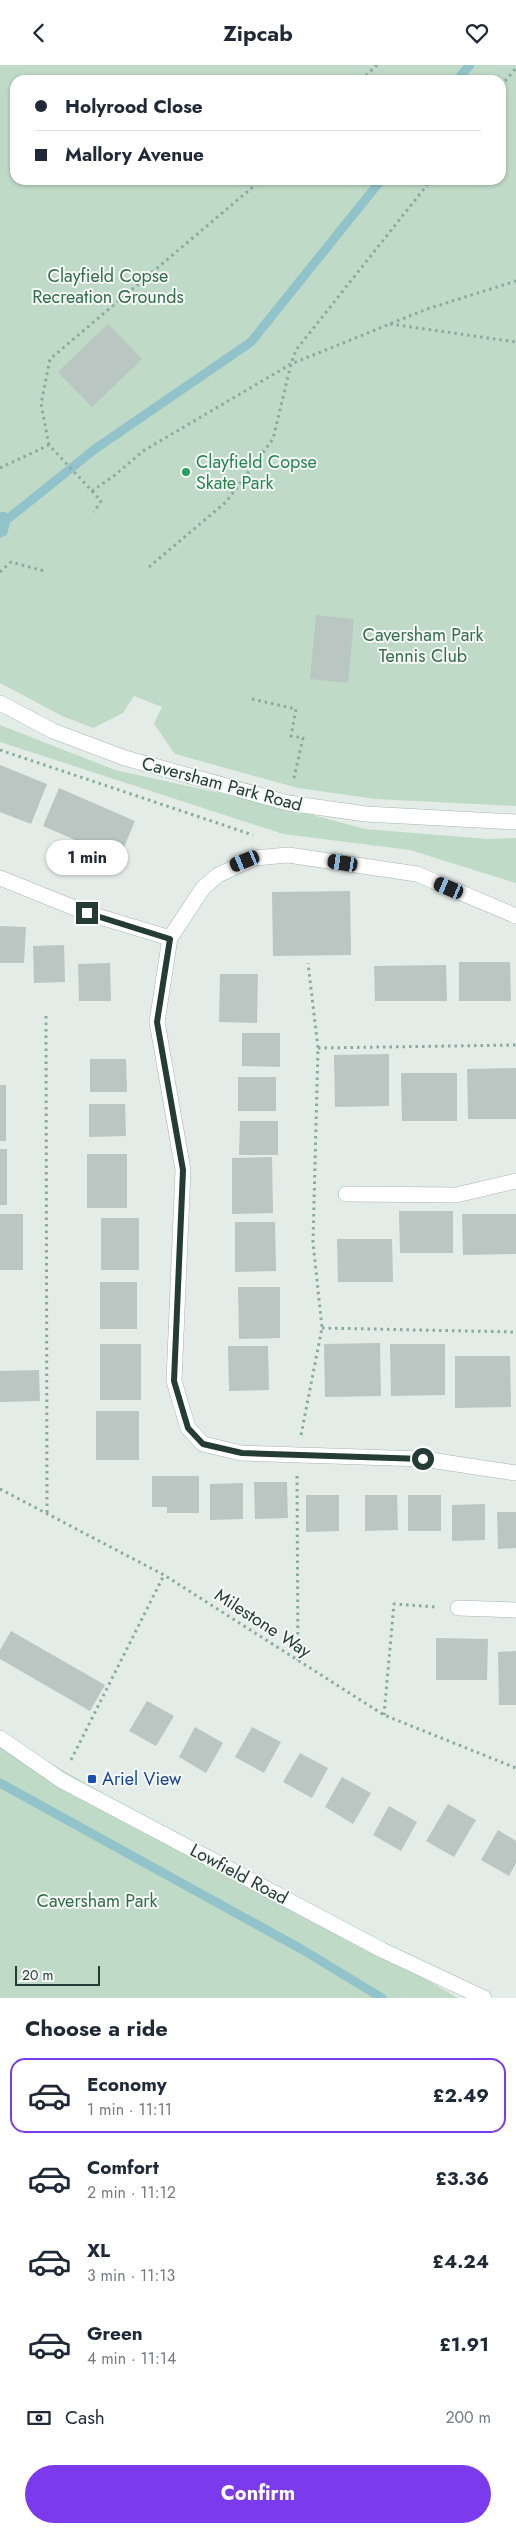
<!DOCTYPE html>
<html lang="en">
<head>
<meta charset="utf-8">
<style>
	:root { --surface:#fff; --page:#f2f2f3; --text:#1f2937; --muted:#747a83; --line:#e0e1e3; --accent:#7c3aed }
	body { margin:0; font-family:Jost,sans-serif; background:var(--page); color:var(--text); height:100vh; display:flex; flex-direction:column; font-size:19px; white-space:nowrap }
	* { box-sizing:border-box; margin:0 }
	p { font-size:16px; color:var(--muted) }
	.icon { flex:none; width:28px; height:28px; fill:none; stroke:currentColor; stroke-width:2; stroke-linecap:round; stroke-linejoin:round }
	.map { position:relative; height:1933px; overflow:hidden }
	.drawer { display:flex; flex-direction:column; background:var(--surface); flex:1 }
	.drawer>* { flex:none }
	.banner { position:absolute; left:10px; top:10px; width:496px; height:110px; border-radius:15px; box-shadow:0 1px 4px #0004; display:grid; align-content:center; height:110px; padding:0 25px; background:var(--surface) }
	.scale { position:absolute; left:15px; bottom:12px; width:85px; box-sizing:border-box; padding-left:5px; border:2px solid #253b35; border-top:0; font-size:14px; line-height:18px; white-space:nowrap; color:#253b35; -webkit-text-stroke:4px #f4f8f6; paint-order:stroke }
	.end { position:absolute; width:22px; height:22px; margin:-11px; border:6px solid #253b35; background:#fff; box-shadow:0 0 0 2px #fff }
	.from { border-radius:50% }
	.bubble { position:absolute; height:35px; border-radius:18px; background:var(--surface); box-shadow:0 1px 4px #0004; font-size:16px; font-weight:700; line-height:35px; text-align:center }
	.car { position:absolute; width:15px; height:30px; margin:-15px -8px; border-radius:6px; box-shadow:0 0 4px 1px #0007; background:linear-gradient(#222 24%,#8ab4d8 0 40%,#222 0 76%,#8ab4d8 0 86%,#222 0) }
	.banner b { display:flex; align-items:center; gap:18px; height:48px; font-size:19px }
	.banner b+b { border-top:1px solid var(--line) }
	.banner i { width:12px; height:12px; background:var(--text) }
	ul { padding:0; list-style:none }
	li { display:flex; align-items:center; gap:15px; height:75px; margin:0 10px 8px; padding:0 15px; border:2px solid transparent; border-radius:15px }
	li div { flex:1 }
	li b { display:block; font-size:19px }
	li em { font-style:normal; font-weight:700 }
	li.on { border-color:var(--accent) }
	li>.icon { width:45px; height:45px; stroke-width:1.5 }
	h2 { padding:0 25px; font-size:22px; line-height:60px }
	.pay { display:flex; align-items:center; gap:12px; height:55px; padding:0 25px; font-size:19px }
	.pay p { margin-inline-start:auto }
	.primary-button { display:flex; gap:10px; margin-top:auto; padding:10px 25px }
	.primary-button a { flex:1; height:58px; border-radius:30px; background:var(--accent); color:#fff; font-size:20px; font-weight:700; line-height:58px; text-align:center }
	header { display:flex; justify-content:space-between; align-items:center; height:65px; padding:0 25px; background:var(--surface); font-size:22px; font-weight:700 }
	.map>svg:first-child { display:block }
	.green { fill:#bfdac6; fill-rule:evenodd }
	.water { fill:#92c2ca }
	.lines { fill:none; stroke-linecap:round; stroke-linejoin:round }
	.stream { stroke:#92c2ca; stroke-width:9 }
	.building { fill:#b9c6c1 }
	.street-casing { stroke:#a7b3af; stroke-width:16 }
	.secondary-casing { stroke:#a3b6af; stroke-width:16 }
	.path { stroke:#88aba0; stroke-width:3; stroke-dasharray:2.5 4; stroke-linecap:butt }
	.street { stroke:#fff; stroke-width:15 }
	.secondary { stroke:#fff; stroke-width:15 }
	.route { stroke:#253b35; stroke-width:6 }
	.leisure-dot { fill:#2e9e5b; stroke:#f4f8f6; stroke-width:2 }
	.transit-dot { fill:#1a4fb4; stroke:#f4f8f6; stroke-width:2 }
	.labels { text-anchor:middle; stroke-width:4; stroke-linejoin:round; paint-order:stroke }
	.park-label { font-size:18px; fill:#346d49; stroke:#f4f8f6 }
	.leisure-label { font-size:18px; fill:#27864d; stroke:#f4f8f6; text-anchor:start }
	.street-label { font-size:18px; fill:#253b35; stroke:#f4f8f6 }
	.transit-label { font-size:18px; fill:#164399; stroke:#f4f8f6; text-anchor:start }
</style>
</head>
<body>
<header><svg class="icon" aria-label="back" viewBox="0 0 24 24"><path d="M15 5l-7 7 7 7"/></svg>Zipcab<svg class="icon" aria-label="heart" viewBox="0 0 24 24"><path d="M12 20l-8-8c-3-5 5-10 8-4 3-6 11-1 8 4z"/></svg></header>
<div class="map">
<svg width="516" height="1933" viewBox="0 0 516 1933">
	<rect width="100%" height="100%" fill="#e4ece8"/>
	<g class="green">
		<path d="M0 0H516V741L375 734 298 723 175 689 154 659 162 642 134 631 123 648 93 663 62 651 0 618ZM15 15H501V115H15Z"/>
		<path d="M0 660 115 705 279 741 365 764 487 774 516 773V818L410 785 283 769 0 677Z"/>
		<path d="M0 1669 458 1933H0Z"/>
	</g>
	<path class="water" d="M0 447H6L10 457 7 470 0 473Z"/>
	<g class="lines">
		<g class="stream">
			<path d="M457 15 470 0"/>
			<path d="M9 453 95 384 251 277 381 115"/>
			<path d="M0 1718 303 1885 382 1933"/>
		</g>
	</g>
	<g class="building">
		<path d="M108 259 142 294 92 342 58 307Z"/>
		<path d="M316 550 354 554 348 618 310 614Z"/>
		<path d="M0 700 47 719 31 759 0 747Z"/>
		<path d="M59 723 135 756 119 794 43 761Z"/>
		<path d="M350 826 351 890 273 891 272 827Z"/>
		<path d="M0 861 26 862 24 898H0Z"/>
		<path d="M64 880 65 917 34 918 33 881Z"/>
		<path d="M459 897H510L511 936H459Z"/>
		<path d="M110 898 111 936H79L78 899Z"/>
		<path d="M446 900 447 936H375L374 901Z"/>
		<path d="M220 909H258L257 958 219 957Z"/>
		<path d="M242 968H280V1002L242 1001Z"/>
		<path d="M389 989V1041L335 1042 334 990Z"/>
		<path d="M90 994H126L127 1027H90Z"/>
		<path d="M516 1003V1054H468L467 1004Z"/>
		<path d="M401 1008H457V1056H402Z"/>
		<rect x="238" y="1012" width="38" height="34"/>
		<rect x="0" y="1020" width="6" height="56"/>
		<path d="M89 1039H125L126 1071 89 1072Z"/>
		<path d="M240 1056H278V1090H239Z"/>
		<rect x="0" y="1084" width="7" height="56"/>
		<rect x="87" y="1089" width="40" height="54"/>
		<path d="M272 1092 273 1148 232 1149V1093Z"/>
		<path d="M399 1146H453V1188H400Z"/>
		<rect x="0" y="1149" width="23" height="56"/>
		<path d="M462 1149H516V1189L463 1190Z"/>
		<rect x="101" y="1153" width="38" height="52"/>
		<path d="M235 1157H275L276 1206 235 1207Z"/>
		<path d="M337 1174H392L393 1217H338Z"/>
		<rect x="100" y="1217" width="37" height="47"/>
		<path d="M238 1222H280V1273L239 1274Z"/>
		<path d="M380 1278 381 1331 325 1332 324 1279Z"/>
		<rect x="100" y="1279" width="41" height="56"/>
		<path d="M390 1279H445V1330L391 1331Z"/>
		<path d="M228 1281H268L269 1325 229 1326Z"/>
		<path d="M455 1291H510L511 1342 455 1343Z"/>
		<path d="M39 1305 40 1336 0 1337V1306Z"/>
		<rect x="96" y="1346" width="43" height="49"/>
		<path d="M152 1411H199V1448H167V1442H152Z"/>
		<path d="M254 1417H287L288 1453 255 1454Z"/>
		<path d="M243 1418V1454L210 1455V1419Z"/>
		<path d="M306 1430H339V1466L306 1467Z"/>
		<path d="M365 1430H397L398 1465 365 1466Z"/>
		<rect x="408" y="1430" width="33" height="36"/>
		<path d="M485 1439V1475L452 1476V1440Z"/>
		<path d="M497 1447H516V1483L498 1484Z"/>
		<path d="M11 1566 105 1620 90 1646 0 1594V1585Z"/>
		<path d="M436 1573 488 1574 487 1615H436Z"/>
		<path d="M516 1586V1640H499L498 1587Z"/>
		<path d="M147 1636 174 1651 156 1681 129 1666Z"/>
		<path d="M195 1662 223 1678 206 1708 179 1692Z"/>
		<path d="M252 1662 281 1677 264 1708 235 1692Z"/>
		<path d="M300 1688 328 1703 312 1733 283 1717Z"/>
		<path d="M342 1712 371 1728 353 1759 325 1742Z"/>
		<path d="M448 1739 476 1755 454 1792 426 1776Z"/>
		<path d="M389 1741 417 1757 401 1786 373 1770Z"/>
		<path d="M498 1765 516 1776V1798L509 1811 481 1795Z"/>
	</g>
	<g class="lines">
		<defs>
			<g id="street">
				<path d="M0 813 87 848 170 873"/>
				<path d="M516 851 417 809 288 790 255 793 218 810 203 823 170 873 157 957 183 1105 174 1316 188 1363 203 1379 241 1388 423 1394 516 1408"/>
				<path d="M346 1129 456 1130 516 1116"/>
				<path d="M458 1543 516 1545"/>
			</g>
			<g id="secondary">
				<path d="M0 638 53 666 125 693 288 738 366 749 516 757"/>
				<path d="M0 1673 61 1715 382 1885 484 1933"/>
			</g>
		</defs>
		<use href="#street" class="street-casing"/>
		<use href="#secondary" class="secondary-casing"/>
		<g class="path">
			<path d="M361 15 377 0"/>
			<path d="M501 21 516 3"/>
			<path d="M390 259 516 277"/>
			<path d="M49 380 41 339 50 294 261 115"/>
			<path d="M0 403 49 380 92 426 115 410 143 386 291 299 427 244 516 216"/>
			<path d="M92 426 101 436 94 447"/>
			<path d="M149 502 226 437 273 374 291 299 296 285 431 115"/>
			<path d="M0 507 11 497 44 506"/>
			<path d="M252 634 296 644 291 671 303 673 293 717"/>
			<path d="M0 685 253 770"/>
			<path d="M46 951 47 1450"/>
			<path d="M318 983 516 980"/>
			<path d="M322 1263 516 1267"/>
			<path d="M301 1370 322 1263 313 1177 318 983 308 898"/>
			<path d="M297 1411 298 1597"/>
			<path d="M0 1424 164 1510 384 1650 516 1703"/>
			<path d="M384 1650 394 1539 437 1542"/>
			<path d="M71 1695 164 1510"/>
		</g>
		<use href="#street" class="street"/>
		<use href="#secondary" class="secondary"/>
	</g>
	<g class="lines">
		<path class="route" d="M87 848 170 874 157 957 183 1105 174 1316 188 1363 203 1379 242 1388 423 1394"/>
	</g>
	<circle class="leisure-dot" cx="186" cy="407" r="5"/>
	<rect class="transit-dot" x="87" y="1709" width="10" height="10" rx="2.5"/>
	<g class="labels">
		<g class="park-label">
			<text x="108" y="217">Clayfield Copse<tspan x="108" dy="21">Recreation Grounds</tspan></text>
			<text x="423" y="576">Caversham Park<tspan x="423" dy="21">Tennis Club</tspan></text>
			<text x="97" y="1842">Caversham Park</text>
		</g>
		<g class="leisure-label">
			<text x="196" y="403">Clayfield Copse<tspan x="196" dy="21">Skate Park</tspan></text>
		</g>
		<g class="street-label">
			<text transform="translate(222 719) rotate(15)" y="6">Caversham Park Road</text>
			<text transform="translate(263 1558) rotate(33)" y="6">Milestone Way</text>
			<text transform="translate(239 1809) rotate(28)" y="6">Lowfield Road</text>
		</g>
		<g class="transit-label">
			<text x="102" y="1720">Ariel View</text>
		</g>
	</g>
</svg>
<div class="scale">20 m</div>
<i class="end from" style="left:423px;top:1394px"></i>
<i class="end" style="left:87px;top:848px"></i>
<div class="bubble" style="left:46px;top:775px;width:82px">1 min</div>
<i class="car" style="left:245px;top:796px;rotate:248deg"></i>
<i class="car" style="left:343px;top:798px;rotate:279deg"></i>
<i class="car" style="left:449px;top:823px;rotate:293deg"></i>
<div class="banner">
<b><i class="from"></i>Holyrood Close</b>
<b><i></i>Mallory Avenue</b>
</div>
</div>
<section class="drawer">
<h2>Choose a ride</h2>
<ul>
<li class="on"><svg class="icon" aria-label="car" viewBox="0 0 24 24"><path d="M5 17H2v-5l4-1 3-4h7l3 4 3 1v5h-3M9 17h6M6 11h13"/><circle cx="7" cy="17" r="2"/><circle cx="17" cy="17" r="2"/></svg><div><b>Economy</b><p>1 min · 11:11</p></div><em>£2.49</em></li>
<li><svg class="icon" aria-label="car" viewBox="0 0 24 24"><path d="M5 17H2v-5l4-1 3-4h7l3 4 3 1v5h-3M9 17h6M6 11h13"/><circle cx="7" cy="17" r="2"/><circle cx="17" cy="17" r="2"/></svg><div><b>Comfort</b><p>2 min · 11:12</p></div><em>£3.36</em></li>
<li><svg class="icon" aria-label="car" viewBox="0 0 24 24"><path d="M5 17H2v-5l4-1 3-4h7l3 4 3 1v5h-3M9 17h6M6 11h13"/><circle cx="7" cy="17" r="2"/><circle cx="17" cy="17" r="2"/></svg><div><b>XL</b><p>3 min · 11:13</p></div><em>£4.24</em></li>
<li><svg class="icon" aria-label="car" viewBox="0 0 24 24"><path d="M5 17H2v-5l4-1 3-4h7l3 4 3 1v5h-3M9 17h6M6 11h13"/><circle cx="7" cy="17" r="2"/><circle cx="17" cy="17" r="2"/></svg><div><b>Green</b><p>4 min · 11:14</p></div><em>£1.91</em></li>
</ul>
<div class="pay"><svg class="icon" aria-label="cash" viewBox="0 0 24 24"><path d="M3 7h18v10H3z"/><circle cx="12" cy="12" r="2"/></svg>Cash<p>200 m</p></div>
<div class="primary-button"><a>Confirm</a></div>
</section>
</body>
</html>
